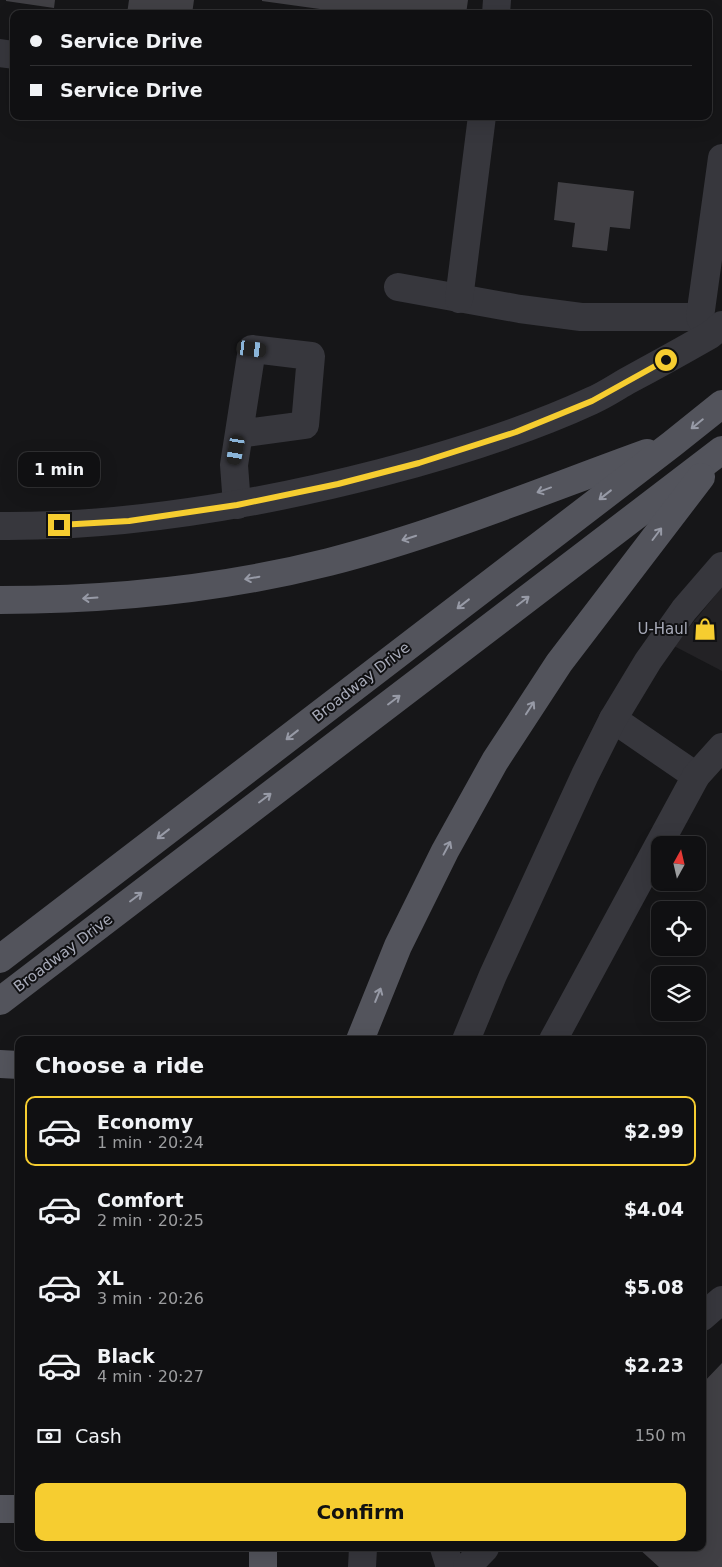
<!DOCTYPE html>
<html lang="en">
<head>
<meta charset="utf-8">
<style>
	:root { --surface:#101012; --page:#1e1e20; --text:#f1f3f6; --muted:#9c9d9f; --line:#303032; --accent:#f6cd30 }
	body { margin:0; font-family:"DejaVu Sans",sans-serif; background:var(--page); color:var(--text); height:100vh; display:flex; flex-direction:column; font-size:19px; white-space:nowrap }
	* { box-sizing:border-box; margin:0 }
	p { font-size:16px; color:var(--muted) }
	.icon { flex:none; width:28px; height:28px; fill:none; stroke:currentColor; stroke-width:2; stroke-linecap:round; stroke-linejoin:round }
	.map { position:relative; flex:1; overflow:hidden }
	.drawer { position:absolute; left:15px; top:1036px; width:691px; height:515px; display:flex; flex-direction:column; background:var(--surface); border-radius:10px; box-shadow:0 5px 20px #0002,0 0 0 1px var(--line) }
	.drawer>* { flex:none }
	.hud { position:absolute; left:10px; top:10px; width:702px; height:110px; border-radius:10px; box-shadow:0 5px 20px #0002,0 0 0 1px var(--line); display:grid; align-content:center; height:110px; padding:0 20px; background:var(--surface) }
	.needle { width:32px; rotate:8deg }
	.buttons { position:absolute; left:651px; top:836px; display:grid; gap:10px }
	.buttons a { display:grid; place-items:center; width:55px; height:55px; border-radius:10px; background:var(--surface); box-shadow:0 5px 20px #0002,0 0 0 1px var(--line); font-size:25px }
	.end { position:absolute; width:22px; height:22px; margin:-11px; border:6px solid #f6cd30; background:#111; box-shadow:0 0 0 2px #111 }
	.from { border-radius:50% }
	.bubble { position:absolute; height:35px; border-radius:10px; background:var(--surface); box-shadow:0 5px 20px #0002,0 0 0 1px var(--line); font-size:16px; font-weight:800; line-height:35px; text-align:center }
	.car { position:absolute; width:15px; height:30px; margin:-15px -8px; border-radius:6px; box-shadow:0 0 4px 1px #0007; background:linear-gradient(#222 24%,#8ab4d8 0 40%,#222 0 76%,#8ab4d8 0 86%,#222 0) }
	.hud b { display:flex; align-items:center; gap:18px; height:48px; font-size:19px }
	.hud b+b { border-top:1px solid var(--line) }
	.hud i { width:12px; height:12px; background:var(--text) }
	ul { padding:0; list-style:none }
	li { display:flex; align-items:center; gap:15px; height:70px; margin:0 10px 8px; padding:0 10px; border:2px solid transparent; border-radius:10px }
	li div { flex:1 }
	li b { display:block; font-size:19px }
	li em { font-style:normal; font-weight:800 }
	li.on { border-color:var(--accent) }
	li>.icon { width:45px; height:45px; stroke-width:1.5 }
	h2 { padding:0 20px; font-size:22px; line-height:60px }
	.pay { display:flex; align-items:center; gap:12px; height:55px; padding:0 20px; font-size:19px }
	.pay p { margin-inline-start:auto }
	.primary-button { display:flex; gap:10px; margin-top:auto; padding:10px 20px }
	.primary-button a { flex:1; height:58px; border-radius:10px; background:var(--accent); color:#111; font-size:20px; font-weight:800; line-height:58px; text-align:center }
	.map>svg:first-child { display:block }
	.built { fill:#232225 }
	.building { fill:#414045 }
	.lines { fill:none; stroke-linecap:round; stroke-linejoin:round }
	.minor { stroke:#37373d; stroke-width:28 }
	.major { stroke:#53545c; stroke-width:28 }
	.oneway { stroke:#979aa6 }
	.route { stroke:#f6cd30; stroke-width:6 }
	.labels { text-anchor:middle; stroke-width:4; stroke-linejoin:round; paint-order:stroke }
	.poi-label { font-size:15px; fill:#a8abb9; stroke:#111113; text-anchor:end }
	.street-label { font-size:15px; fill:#a8abb9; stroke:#111113 }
</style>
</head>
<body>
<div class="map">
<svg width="722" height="1567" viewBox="0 0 722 1567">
	<rect width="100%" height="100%" fill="#161618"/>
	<path class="built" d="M722 587V671L674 646Z"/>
	<g class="building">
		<path d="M6 0H55L54 8 6 1Z"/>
		<path d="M129 0H194L192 14H127Z"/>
		<path d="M262 0H468L466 14H326L327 10 262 1Z"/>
		<path d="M558 182 634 191 630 229 610 227 607 251 572 247 575 223 554 220Z"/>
		<path d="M722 1363V1567H659L638 1548H702V1384Z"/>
	</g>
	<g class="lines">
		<g class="minor">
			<path d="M496 14 497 0"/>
			<path d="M0 53 14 55"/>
			<path d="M398 287 520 309 581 317H700"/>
			<path d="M459 299 482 116"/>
			<path d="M709 334 700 317 722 158"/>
			<path d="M237 505 234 465 252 349 311 356 305 425 239 434"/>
			<path d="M0 526C128 527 256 505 380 473 452 454 524 432 591 401 603 396 615 388 627 381 655 366 682 351 710 335L722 325"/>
			<path d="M613 719 696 776"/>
			<path d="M466 1040 493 975 585 775 613 719 648 661 684 610 722 566"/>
			<path d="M553 1040 696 776 722 747"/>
			<path d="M702 1317 722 1300"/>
			<path d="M444 1548 450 1567"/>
			<path d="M362 1567 363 1548"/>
			<path d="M467 1567 485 1548"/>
		</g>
		<g class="major">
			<path d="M0 600C111 600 222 589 329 562 438 534 542 491 647 453"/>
			<path d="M0 959 672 444 722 404"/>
			<path d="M0 1001 722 450"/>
			<path d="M360 1040 398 946 445 851 495 761 559 663 701 477"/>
			<path d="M0 1064 19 1065"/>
			<path d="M0 1509H19"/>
			<path d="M263 1567V1548"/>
		</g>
	</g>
	<defs><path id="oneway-shaft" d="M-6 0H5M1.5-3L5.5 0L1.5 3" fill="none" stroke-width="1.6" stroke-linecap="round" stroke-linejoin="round" transform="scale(1.25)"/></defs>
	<g class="oneway">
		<use href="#oneway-shaft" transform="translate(697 424) rotate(141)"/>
		<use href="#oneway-shaft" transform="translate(544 490) rotate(160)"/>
		<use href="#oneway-shaft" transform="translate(605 495) rotate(142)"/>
		<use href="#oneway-shaft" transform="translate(657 534) rotate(-53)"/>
		<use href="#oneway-shaft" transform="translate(409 538) rotate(162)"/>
		<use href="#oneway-shaft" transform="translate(252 578) rotate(170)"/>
		<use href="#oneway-shaft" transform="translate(90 598) rotate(176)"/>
		<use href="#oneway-shaft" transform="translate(523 601) rotate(-37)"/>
		<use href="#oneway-shaft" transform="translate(463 604) rotate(142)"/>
		<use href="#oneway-shaft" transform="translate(394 700) rotate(-37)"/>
		<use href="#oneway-shaft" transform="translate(530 708) rotate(-57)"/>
		<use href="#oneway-shaft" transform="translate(292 735) rotate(142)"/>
		<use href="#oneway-shaft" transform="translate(265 798) rotate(-37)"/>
		<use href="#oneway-shaft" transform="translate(163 834) rotate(142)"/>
		<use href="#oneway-shaft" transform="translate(447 848) rotate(-62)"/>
		<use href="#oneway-shaft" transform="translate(136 897) rotate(-37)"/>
		<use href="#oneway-shaft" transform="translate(378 995) rotate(-68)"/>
	</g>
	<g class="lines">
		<path class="route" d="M59 525 129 521 237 505 338 484 419 463 516 432 592 401 666 360"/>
	</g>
	<defs>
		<symbol id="shop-bare" viewBox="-9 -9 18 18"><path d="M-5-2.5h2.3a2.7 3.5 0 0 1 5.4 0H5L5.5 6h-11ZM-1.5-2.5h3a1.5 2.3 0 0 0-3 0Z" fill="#f6cd30" stroke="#111113" stroke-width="2.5" paint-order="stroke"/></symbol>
	</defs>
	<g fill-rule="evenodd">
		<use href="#shop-bare" x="689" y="613" width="32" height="32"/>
	</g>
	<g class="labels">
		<g class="poi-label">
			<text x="688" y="634">U-Haul</text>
		</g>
		<g class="street-label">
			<text transform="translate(361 682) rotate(-38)" y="5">Broadway Drive</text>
			<text transform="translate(63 953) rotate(-37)" y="5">Broadway Drive</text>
		</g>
	</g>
</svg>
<div class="buttons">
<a><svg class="needle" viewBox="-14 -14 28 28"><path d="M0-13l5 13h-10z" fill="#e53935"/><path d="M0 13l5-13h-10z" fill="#9c9d9f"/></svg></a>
<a><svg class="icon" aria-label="locate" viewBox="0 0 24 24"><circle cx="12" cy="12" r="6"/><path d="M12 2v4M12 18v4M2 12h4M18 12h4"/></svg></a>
<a><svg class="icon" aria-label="layers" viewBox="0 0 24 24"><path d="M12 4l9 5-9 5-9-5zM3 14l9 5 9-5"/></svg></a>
</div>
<i class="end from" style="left:666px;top:360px"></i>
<i class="end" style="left:59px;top:525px"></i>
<div class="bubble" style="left:18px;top:452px;width:82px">1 min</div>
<i class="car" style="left:252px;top:349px;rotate:97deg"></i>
<i class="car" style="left:236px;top:450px;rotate:190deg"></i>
<div class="hud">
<b><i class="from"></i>Service Drive</b>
<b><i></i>Service Drive</b>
</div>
<section class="drawer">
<h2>Choose a ride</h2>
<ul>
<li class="on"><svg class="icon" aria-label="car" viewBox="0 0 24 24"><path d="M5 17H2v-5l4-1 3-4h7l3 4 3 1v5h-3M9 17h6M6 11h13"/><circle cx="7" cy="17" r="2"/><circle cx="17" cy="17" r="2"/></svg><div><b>Economy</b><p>1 min · 20:24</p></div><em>$2.99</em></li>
<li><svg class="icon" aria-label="car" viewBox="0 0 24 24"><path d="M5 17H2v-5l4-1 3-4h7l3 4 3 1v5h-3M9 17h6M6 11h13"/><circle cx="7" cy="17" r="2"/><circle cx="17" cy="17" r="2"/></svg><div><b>Comfort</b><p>2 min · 20:25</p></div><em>$4.04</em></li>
<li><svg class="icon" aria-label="car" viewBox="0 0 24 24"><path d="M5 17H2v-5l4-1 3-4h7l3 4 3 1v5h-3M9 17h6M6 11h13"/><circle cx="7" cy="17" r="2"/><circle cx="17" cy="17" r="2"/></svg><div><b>XL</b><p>3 min · 20:26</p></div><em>$5.08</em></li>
<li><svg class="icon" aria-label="car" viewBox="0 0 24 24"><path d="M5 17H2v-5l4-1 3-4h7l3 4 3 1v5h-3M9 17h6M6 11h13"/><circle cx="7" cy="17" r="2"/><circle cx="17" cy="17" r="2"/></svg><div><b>Black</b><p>4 min · 20:27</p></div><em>$2.23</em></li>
</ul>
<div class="pay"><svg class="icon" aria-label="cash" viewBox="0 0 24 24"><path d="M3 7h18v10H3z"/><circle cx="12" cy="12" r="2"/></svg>Cash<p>150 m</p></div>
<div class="primary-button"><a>Confirm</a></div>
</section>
</div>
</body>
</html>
